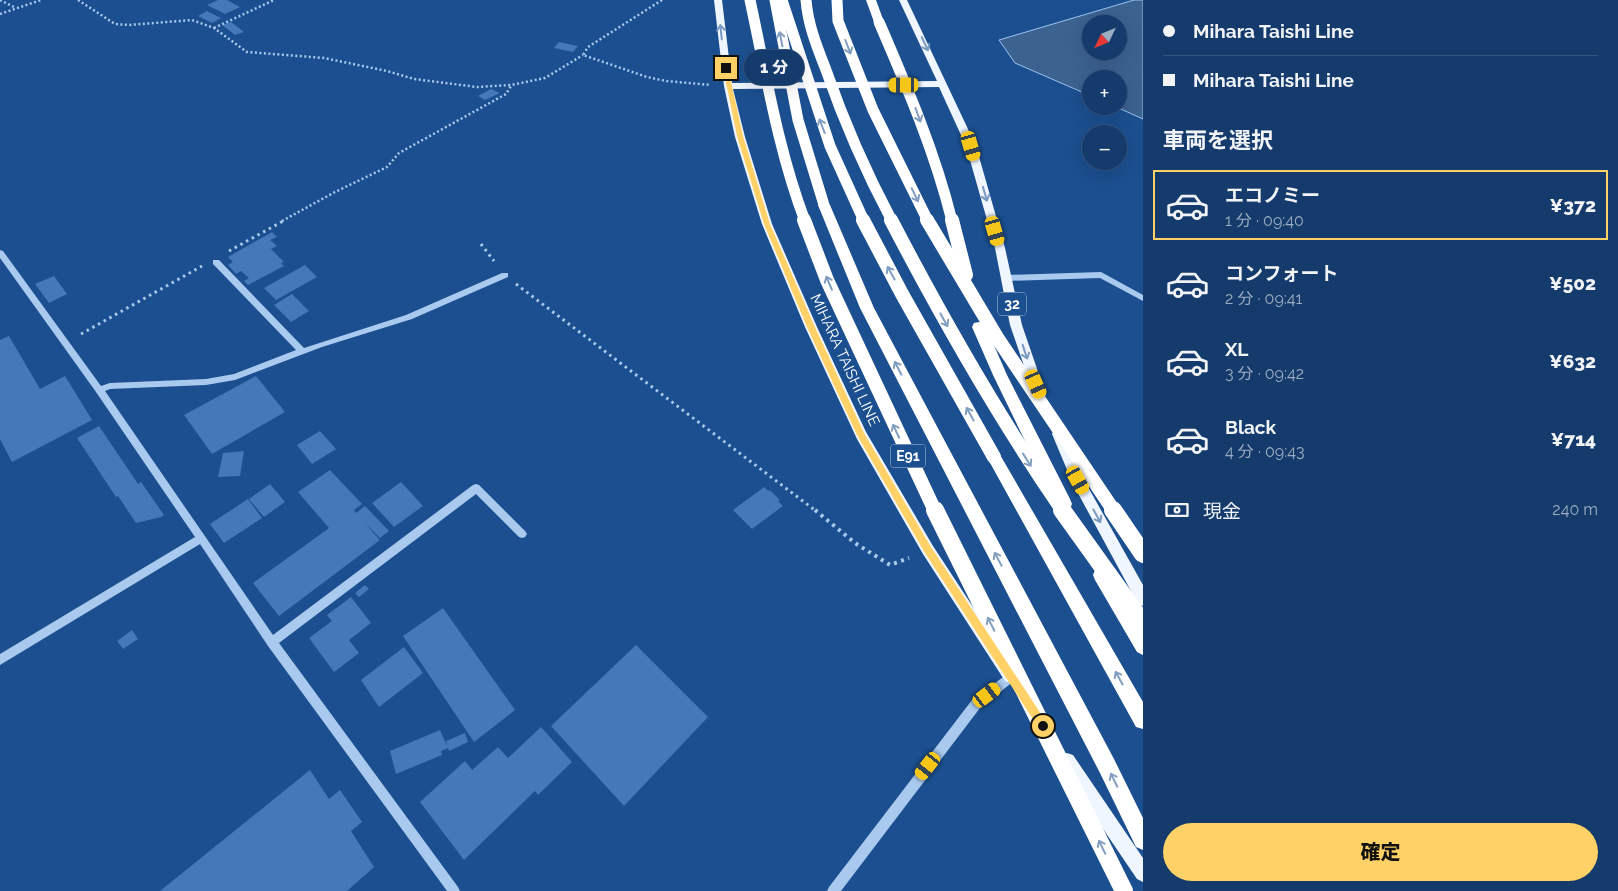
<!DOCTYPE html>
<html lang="ja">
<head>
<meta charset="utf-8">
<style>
	:root { --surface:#143b6b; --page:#214673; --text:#f1f3f6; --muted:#9dadc1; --line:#33557e; --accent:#ffd166 }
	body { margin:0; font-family:Raleway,"Noto Sans JP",sans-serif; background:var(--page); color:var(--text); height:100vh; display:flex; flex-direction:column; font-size:19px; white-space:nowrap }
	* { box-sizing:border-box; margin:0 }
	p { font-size:16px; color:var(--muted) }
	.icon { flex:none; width:28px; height:28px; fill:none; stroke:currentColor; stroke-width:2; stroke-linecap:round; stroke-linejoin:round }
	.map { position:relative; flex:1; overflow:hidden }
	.drawer { display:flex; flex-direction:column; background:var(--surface); width:475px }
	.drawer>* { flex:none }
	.hud { display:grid; align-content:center; height:110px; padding:0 20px; background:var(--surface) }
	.needle { width:32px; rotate:227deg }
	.buttons { position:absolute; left:1082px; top:15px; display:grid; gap:10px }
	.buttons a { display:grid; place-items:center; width:45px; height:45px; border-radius:50%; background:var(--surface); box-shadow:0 5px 20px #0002,0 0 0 1px var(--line); font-size:25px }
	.end { position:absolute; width:22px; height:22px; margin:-11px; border:6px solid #ffd166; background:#111; box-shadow:0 0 0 2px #111 }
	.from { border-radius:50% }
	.bubble { position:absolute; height:35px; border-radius:18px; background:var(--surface); box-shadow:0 5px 20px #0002,0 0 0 1px var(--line); font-size:16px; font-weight:800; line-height:35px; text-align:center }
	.car { position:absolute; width:15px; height:30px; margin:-15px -8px; border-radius:6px; box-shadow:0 0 4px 1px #0007; background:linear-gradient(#f5c518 24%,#345 0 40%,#f5c518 0 76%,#345 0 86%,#f5c518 0) }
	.hud b { display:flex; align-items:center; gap:18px; height:48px; font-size:19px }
	.hud b+b { border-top:1px solid var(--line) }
	.hud i { width:12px; height:12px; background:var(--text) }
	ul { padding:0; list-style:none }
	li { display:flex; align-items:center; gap:15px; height:70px; margin:0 10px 8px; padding:0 10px; border:2px solid transparent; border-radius:0px }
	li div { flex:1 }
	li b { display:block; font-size:19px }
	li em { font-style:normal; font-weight:800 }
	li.current { border-color:var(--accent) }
	li>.icon { width:45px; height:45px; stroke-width:1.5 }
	h2 { padding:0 20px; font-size:22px; line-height:60px }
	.pay { display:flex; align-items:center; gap:12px; height:55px; padding:0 20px; font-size:19px }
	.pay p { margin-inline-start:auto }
	.button { display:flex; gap:10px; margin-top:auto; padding:10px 20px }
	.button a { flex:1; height:58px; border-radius:30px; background:var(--accent); color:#111; font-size:20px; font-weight:800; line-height:58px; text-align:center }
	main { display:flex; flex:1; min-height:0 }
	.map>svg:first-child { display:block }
	.water { fill:#3c6290; stroke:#9cc4f0; fill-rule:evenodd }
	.building { fill:#4478b7 }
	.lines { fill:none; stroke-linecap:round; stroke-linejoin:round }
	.path-far2 { stroke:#a9c9ee; stroke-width:2.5; stroke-dasharray:2 2.5; stroke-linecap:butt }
	.path-far1 { stroke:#a9c9ee; stroke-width:3; stroke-dasharray:2.5 4; stroke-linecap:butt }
	.path { stroke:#a9c9ee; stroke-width:4; stroke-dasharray:3 4.5; stroke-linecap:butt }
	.minor { fill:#a9c9ee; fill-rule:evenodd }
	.major { fill:#f0f6ff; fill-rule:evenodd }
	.highway { fill:#fff; fill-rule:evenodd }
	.highway-bridge-far2 { stroke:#fff; stroke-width:11 }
	.highway-bridge-far1 { stroke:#fff; stroke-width:14 }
	.highway-bridge { stroke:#fff; stroke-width:18 }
	.oneway { stroke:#7b9ac1 }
	.oneway2 { stroke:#829ec1 }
	.route { fill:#ffd166 }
	.labels { text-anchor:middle; stroke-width:4; stroke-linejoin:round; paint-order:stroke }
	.shield { fill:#1b4f8f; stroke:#bbcadd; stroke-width:1 }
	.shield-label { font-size:14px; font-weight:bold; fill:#fff }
	.street-label { font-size:15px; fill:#fff; stroke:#1b4f8f }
</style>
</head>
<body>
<main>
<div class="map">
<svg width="1143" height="891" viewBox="0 0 1143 891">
	<rect width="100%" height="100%" fill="#1b4f8f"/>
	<path class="water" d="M1134 0H1143V119L1114 106H1119V79H1091V96L1015 63 999 40ZM1091 24H1119V51H1091Z"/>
	<g class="building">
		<path d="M218 0H227L240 7 225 14 207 5Z"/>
		<path d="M207 11 221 18 212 23 198 16Z"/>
		<path d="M231 22 244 32 235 35 222 25Z"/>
		<path d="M559 42 578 46 573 52 554 48Z"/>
		<path d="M491 89 500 93 485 100 478 96Z"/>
		<path d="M272 232 277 237 270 240 277 246 271 249 284 262 281 263 284 266 248 285 244 281 249 278 241 271 236 274 228 265 233 262 228 257Z"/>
		<path d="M305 265 317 277 276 300 264 288Z"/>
		<path d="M54 276 67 294 49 303 35 284Z"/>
		<path d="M292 294 309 311 291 322 274 305Z"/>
		<path d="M9 336 40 389 65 376 92 420 12 462 0 439V340Z"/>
		<path d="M256 376 285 412 212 454 184 415Z"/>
		<path d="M99 426 138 484 141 482 164 515 161 517 136 523 118 496 116 497 77 438Z"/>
		<path d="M320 431 336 449 312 464 297 445Z"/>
		<path d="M244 451 240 476 218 477 223 453Z"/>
		<path d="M330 470 362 504 354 510 356 513 365 506 389 531 380 538 364 522 380 540 279 616 253 583 329 528 298 492Z"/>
		<path d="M401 482 423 506 394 527 372 503Z"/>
		<path d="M270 484 285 502 264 517 249 499Z"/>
		<path d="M764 487 768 491 770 490 780 500 778 501 783 506 752 529 733 510Z"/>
		<path d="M248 499 262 518 224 543 210 524Z"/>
		<path d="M365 585 369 589 359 597 355 593Z"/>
		<path d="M351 597 371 623 349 640 359 653 334 672 309 638 332 621 327 615Z"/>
		<path d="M443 608 515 710 474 742 403 636Z"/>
		<path d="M132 630 138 639 123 649 117 641Z"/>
		<path d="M636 645 708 717 624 806 551 726Z"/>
		<path d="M404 647 423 673 379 707 361 680Z"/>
		<path d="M541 727 572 762 538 795 535 791 464 860 420 802 465 761 472 770 498 747 508 758Z"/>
		<path d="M440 730 447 746 446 741 465 733 468 742 449 751 448 748 441 751 442 755 396 774 390 751Z"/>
		<path d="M310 770 329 799 340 790 362 822 351 831 374 867 347 891H160Z"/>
	</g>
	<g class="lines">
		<g class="path-far2">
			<path d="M0 0 16 8"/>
			<path d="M78 0 115 24 129 25 192 20 214 28 247 52 324 58 387 71 414 79 477 87 511 85 545 78 583 55"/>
			<path d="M662 0 588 47 583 55 647 77 666 81 711 85"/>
			<path d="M0 14 41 0"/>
			<path d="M214 28 274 0"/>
			<path d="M282 221 335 192 387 167 399 153 506 94 511 86"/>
		</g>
		<g class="path-far1">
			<path d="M481 244 494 261"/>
			<path d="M229 251 285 220"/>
			<path d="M516 284 816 511"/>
			<path d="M81 334 202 266"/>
		</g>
		<path class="path" d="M815 510 855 543 890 565 909 558"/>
		<g class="minor">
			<path d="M0 250 3 251 101 386 110 383 206 379 234 374 296 350 213 264V260H219L304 348 406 315 502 273H508V277L412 319 322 347 235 380 206 385 110 389 105 391 273 635 473 485 476 484 479 485 525 531 527 534 525 537 522 538 519 537 476 494 279 643 458 887 460 891H447L268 646 200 544 0 665V654L195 537 96 392 0 258Z"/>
			<path d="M1101 272 1143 295V301L1100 278 1006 281 1002 278 1006 275Z"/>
			<path d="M1010 672 1014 673 1015 677 1014 681 980 708 841 891H827L829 887 972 700Z"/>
		</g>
		<g class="major">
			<path d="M714 0H722L732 83 937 81 899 0H907L976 146 1005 248 1022 325 1046 395 1044 398H1036L1034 395 1010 325 995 248 966 146 939 87 733 89 745 137 772 224 817 327 866 432 933 546 1015 671 1018 676 1015 681 1010 683 1005 681 923 554 857 439 805 327 762 224 735 137 724 86Z"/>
			<path d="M1058 429 1062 430 1083 478 1143 585V606L1138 604 1073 484 1052 434 1054 430Z"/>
			<path d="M1067 753 1073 755 1143 858V882L1137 879 1061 767 1059 761 1061 755Z"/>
		</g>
		<g class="highway">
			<path d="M866 0H876L884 22 882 24 879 25 874 22Z"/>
			<path d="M824 201 830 205 874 308 1114 759 1143 818V850L1136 847 1100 773 860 308 818 205Z"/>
			<path d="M979 322 984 323 986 327 1007 375 1070 499 1072 504 1070 509 1064 511 1058 509 993 375 972 327 974 323Z"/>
			<path d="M994 451 999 453 1143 702V729L1136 727 989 461 986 457 989 453Z"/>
			<path d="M1101 567 1107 570 1143 630V655L1137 652 1095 580 1093 575 1095 570Z"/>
		</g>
		<g class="highway-bridge-far2">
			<path d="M750 0C766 74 778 150 805 221"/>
			<path d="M775 0 798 120 824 205"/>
			<path d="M782 0 830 146 864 221"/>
			<path d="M806 0C808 25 817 47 826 70 844 122 866 172 892 221"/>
			<path d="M837 0 838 21 873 110 928 221"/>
			<path d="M879 22C907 87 935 152 952 221"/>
		</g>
		<g class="highway-bridge-far1">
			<path d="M804 220 827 280 935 511"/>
			<path d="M863 220 902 294 994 457"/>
			<path d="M891 220C943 320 999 418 1063 511"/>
			<path d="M927 220 998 339 1114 511"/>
			<path d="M952 220 966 275"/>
		</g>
		<g class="highway-bridge">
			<path d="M935 510 1124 891"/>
			<path d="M1062 510 1143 623"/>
			<path d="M1113 510 1143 554"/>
		</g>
	</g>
	<defs><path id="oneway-shaft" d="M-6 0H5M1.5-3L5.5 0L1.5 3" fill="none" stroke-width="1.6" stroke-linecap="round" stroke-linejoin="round" transform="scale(1.25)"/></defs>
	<g class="oneway">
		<use href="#oneway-shaft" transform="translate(721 32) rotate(-96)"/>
		<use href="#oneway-shaft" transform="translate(925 44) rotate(65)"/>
		<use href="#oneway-shaft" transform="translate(985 194) rotate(74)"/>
		<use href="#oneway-shaft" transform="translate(1025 352) rotate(72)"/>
		<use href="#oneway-shaft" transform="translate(1097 516) rotate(61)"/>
	</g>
	<g class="oneway2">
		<use href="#oneway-shaft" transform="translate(781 39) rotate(-101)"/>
		<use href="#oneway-shaft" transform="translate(848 47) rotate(69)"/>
		<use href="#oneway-shaft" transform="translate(918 115) rotate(70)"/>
		<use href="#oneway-shaft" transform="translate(822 126) rotate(-111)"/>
		<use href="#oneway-shaft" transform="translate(915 195) rotate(64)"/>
		<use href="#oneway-shaft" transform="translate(891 273) rotate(-119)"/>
		<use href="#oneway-shaft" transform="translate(829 283) rotate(-113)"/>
		<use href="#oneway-shaft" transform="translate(944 320) rotate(61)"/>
		<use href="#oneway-shaft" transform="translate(898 368) rotate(-117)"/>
		<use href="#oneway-shaft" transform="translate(970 414) rotate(-119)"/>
		<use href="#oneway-shaft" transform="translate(896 431) rotate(-115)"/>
		<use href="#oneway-shaft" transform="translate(1027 460) rotate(58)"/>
		<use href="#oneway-shaft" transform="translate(998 559) rotate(-118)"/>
		<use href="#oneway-shaft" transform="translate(991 624) rotate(-117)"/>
		<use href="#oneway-shaft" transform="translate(1119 678) rotate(-119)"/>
		<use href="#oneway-shaft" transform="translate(1114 780) rotate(-116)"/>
		<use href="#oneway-shaft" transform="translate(1102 847) rotate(-116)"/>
	</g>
	<path class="route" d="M726 67 728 68 743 136 770 224 815 327 864 433 931 547 1047 723V730H1040L925 553 857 435 807 327 764 224 737 136 723 68Z"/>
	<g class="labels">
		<g class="shield">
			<rect x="998" y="292.5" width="28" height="23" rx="4"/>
			<rect x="890.5" y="444.5" width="35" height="23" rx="4"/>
		</g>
		<g class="shield-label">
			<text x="1012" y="309">32</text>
			<text x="908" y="461">E91</text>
		</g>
		<g class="street-label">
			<text transform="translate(845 360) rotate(65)" y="5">MIHARA TAISHI LINE</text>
		</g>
	</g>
</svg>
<div class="buttons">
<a><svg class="needle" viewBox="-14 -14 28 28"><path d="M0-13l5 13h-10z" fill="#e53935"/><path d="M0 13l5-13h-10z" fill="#9dadc1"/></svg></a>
<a>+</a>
<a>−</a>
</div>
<i class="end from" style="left:1043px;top:726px"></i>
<i class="end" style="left:726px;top:68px"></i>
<div class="bubble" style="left:744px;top:50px;width:60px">1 分</div>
<i class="car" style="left:904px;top:85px;rotate:270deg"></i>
<i class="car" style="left:971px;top:146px;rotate:164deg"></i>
<i class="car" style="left:995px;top:231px;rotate:164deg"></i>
<i class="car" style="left:1036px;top:384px;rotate:156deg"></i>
<i class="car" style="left:1078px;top:480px;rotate:151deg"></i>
<i class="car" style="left:987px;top:695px;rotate:53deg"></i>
<i class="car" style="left:928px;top:766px;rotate:218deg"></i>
</div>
<section class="drawer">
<div class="hud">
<b><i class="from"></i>Mihara Taishi Line</b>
<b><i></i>Mihara Taishi Line</b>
</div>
<h2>車両を選択</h2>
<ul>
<li class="current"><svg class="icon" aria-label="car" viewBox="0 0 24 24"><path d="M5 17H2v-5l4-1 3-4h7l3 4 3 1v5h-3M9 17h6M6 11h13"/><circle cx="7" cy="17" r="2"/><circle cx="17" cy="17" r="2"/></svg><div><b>エコノミー</b><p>1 分 · 09:40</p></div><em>¥372</em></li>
<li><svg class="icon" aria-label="car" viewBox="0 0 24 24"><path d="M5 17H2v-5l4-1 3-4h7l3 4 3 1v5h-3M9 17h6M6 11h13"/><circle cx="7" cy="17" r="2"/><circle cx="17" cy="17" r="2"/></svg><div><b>コンフォート</b><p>2 分 · 09:41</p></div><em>¥502</em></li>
<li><svg class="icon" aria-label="car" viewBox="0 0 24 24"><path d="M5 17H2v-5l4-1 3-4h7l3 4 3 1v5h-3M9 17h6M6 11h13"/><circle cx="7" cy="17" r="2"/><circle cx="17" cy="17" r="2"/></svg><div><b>XL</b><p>3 分 · 09:42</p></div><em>¥632</em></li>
<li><svg class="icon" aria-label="car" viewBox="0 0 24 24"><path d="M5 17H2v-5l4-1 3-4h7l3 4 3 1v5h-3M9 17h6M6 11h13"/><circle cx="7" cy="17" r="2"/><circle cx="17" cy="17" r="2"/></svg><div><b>Black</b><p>4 分 · 09:43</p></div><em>¥714</em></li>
</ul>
<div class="pay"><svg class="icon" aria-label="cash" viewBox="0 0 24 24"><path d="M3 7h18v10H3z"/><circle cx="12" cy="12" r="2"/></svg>現金<p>240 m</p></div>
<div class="button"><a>確定</a></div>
</section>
</main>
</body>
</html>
